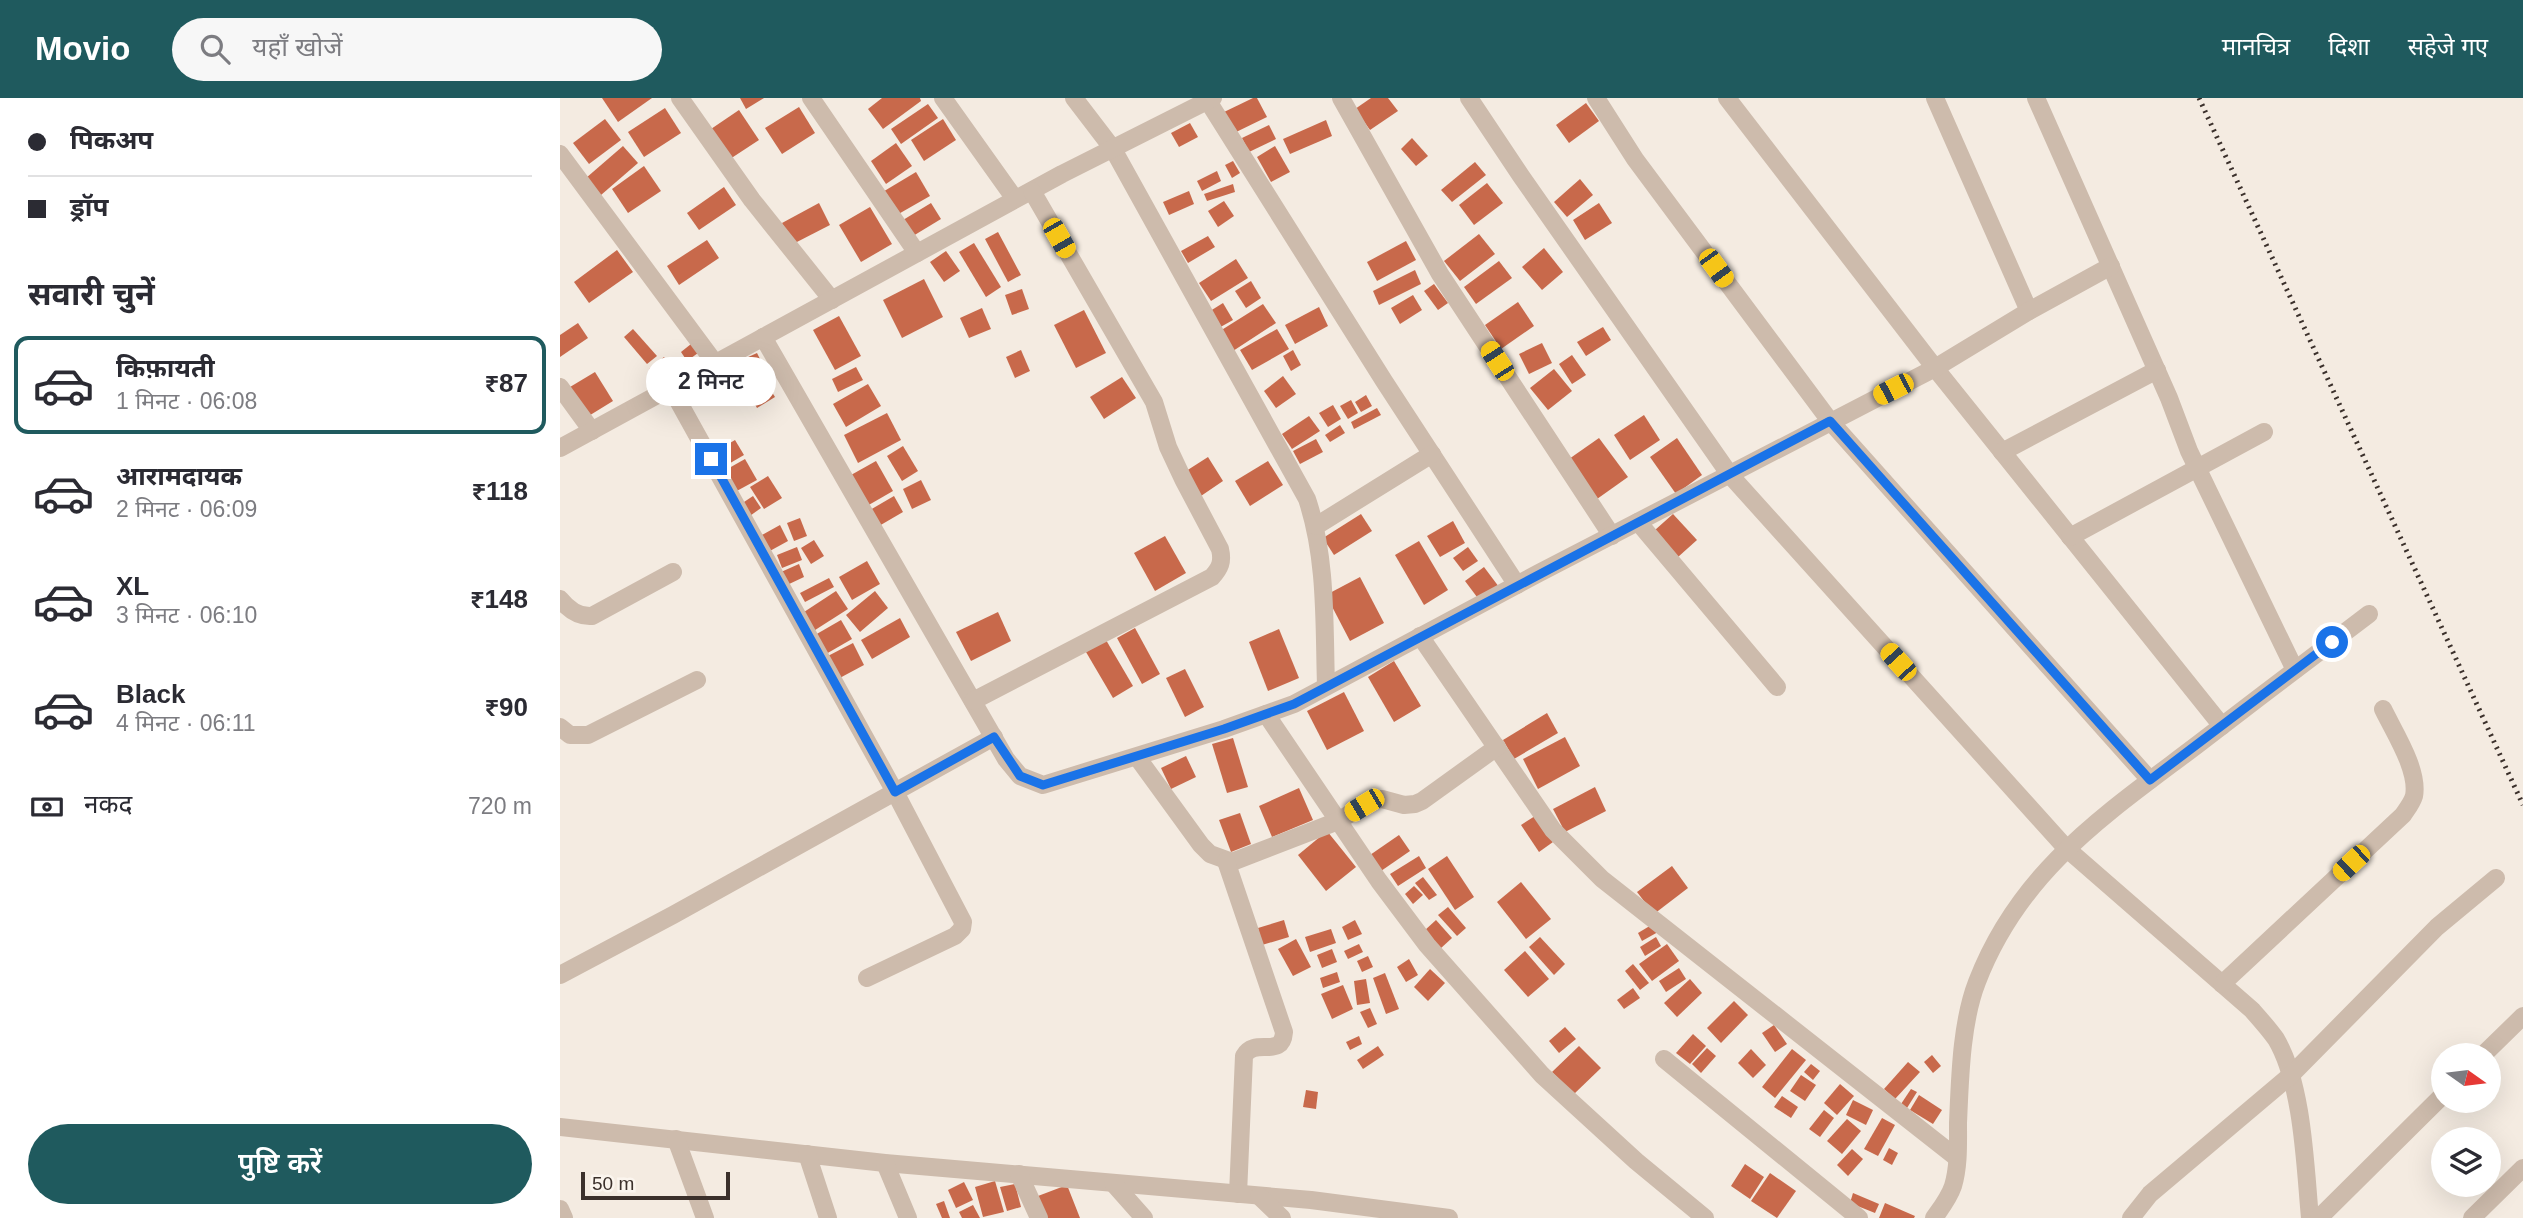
<!DOCTYPE html>
<html lang="hi">
<head>
<meta charset="utf-8">
<style>
	:root { --surface:#fff; --page:#f7f7f7; --text:#2b2b33; --muted:#7c7c81; --line:#e1e1e2; --accent:#1f5a5e }
	body { margin:0; font-family:Helvetica,"Noto Sans Devanagari",sans-serif; background:var(--page); color:var(--text); height:100vh; display:flex; flex-direction:column; font-size:26px; white-space:nowrap }
	* { box-sizing:border-box; margin:0 }
	p { font-size:23px; color:var(--muted) }
	.icon { flex:none; width:38px; height:38px; fill:none; stroke:currentColor; stroke-width:2; stroke-linecap:round; stroke-linejoin:round }
	.map { position:relative; flex:1; overflow:hidden }
	.drawer { display:flex; flex-direction:column; background:var(--surface); width:560px }
	.drawer>* { flex:none }
	.banner { display:grid; align-content:center; height:154px; padding:0 28px; background:var(--surface) }
	.needle { width:46px; rotate:104deg }
	.controls { position:absolute; left:1871px; top:945px; display:grid; gap:14px }
	.controls a { display:grid; place-items:center; width:70px; height:70px; border-radius:50%; background:var(--surface); box-shadow:0 7px 28px #0002; font-size:35px }
	.scale { position:absolute; left:21px; bottom:18px; width:149px; box-sizing:border-box; padding-left:7px; border:4px solid #3b302b; border-top:0; font-size:19px; line-height:24px; white-space:nowrap; color:#3b302b; -webkit-text-stroke:5px #fbf5ee; paint-order:stroke }
	.end { position:absolute; width:32px; height:32px; margin:-16px; border:9px solid #1a73e8; background:#fff; box-shadow:0 0 0 4px #fff }
	.from { border-radius:50% }
	.bubble { position:absolute; height:49px; border-radius:24px; background:var(--surface); box-shadow:0 7px 28px #0002; font-size:23px; font-weight:600; line-height:49px; text-align:center }
	.car { position:absolute; width:21px; height:42px; margin:-21px -10px; border-radius:9px; box-shadow:0 0 5px 2px #0007; background:linear-gradient(#f5c518 24%,#345 0 40%,#f5c518 0 76%,#345 0 86%,#f5c518 0) }
	.banner b { display:flex; align-items:center; gap:24px; height:66px; font-size:26px }
	.banner b+b { border-top:2px solid var(--line) }
	.banner i { width:18px; height:18px; background:var(--text) }
	ul { padding:0; list-style:none }
	li { display:flex; align-items:center; gap:21px; height:98px; margin:0 14px 10px; padding:0 14px; border:4px solid transparent; border-radius:14px }
	li div { flex:1 }
	li b { display:block; font-size:26px }
	li em { font-style:normal; font-weight:600 }
	li.current { border-color:var(--accent) }
	li>.icon { width:63px; height:63px; stroke-width:1.5 }
	h2 { padding:0 28px; font-size:32px; line-height:84px }
	.pay { display:flex; align-items:center; gap:18px; height:77px; padding:0 28px; font-size:26px }
	.pay p { margin-inline-start:auto }
	.action { display:flex; gap:14px; margin-top:auto; padding:14px 28px }
	.action a { flex:1; height:80px; border-radius:42px; background:var(--accent); color:#fff; font-size:28px; font-weight:600; line-height:80px; text-align:center }
	header { display:flex; align-items:center; gap:42px; box-sizing:border-box; height:98px; padding:0 35px; background:var(--accent); color:#fff }
	header strong { font-size:33px }
	nav { display:flex; gap:38px; margin-inline-start:auto; font-size:24px }
	.search { width:490px; height:63px; background:var(--page); display:flex; align-items:center; gap:18px; box-sizing:border-box; padding:0 24px; border-radius:38px; color:var(--muted); font-size:26px }
	main { display:flex; flex:1; min-height:0 }
	.map>svg:first-child { display:block }
	.building { fill:#c8694b }
	.lines { fill:none; stroke-linecap:round; stroke-linejoin:round }
	.minor { stroke:#cdbbac; stroke-width:18 }
	.rail { stroke:#3b302b; stroke-width:5; stroke-dasharray:2 5; stroke-linecap:butt }
	.route { stroke:#1a73e8; stroke-width:9 }
</style>
</head>
<body>
<header>
<strong>Movio</strong>
<div class="search"><svg class="icon" aria-label="search" viewBox="0 0 24 24"><circle cx="10" cy="10" r="6"/><path d="M15 15l6 6"/></svg>यहाँ खोजें</div>
<nav><a>मानचित्र</a><a>दिशा</a><a>सहेजे गए</a></nav>
</header>
<main>
<section class="drawer">
<div class="banner">
<b><i class="from"></i>पिकअप</b>
<b><i></i>ड्रॉप</b>
</div>
<h2>सवारी चुनें</h2>
<ul>
<li class="current"><svg class="icon" aria-label="car" viewBox="0 0 24 24"><path d="M5 17H2v-5l4-1 3-4h7l3 4 3 1v5h-3M9 17h6M6 11h13"/><circle cx="7" cy="17" r="2"/><circle cx="17" cy="17" r="2"/></svg><div><b>किफ़ायती</b><p>1 मिनट · 06:08</p></div><em>₹87</em></li>
<li><svg class="icon" aria-label="car" viewBox="0 0 24 24"><path d="M5 17H2v-5l4-1 3-4h7l3 4 3 1v5h-3M9 17h6M6 11h13"/><circle cx="7" cy="17" r="2"/><circle cx="17" cy="17" r="2"/></svg><div><b>आरामदायक</b><p>2 मिनट · 06:09</p></div><em>₹118</em></li>
<li><svg class="icon" aria-label="car" viewBox="0 0 24 24"><path d="M5 17H2v-5l4-1 3-4h7l3 4 3 1v5h-3M9 17h6M6 11h13"/><circle cx="7" cy="17" r="2"/><circle cx="17" cy="17" r="2"/></svg><div><b>XL</b><p>3 मिनट · 06:10</p></div><em>₹148</em></li>
<li><svg class="icon" aria-label="car" viewBox="0 0 24 24"><path d="M5 17H2v-5l4-1 3-4h7l3 4 3 1v5h-3M9 17h6M6 11h13"/><circle cx="7" cy="17" r="2"/><circle cx="17" cy="17" r="2"/></svg><div><b>Black</b><p>4 मिनट · 06:11</p></div><em>₹90</em></li>
</ul>
<div class="pay"><svg class="icon" aria-label="cash" viewBox="0 0 24 24"><path d="M3 7h18v10H3z"/><circle cx="12" cy="12" r="2"/></svg>नकद<p>720 m</p></div>
<div class="action"><a>पुष्टि करें</a></div>
</section>
<div class="map">
<svg width="1963" height="1120" viewBox="0 0 1963 1120">
	<rect width="100%" height="100%" fill="#f4ebe1"/>
	<g class="building">
		<path d="M42 0H92L58 24Z"/>
		<path d="M180 0H204L186 11Z"/>
		<path d="M322 0H360L361 3 323 31 308 11Z"/>
		<path d="M693 0H697L707 19 672 36 662 15Z"/>
		<path d="M811 0H828L838 13 810 32 795 11Z"/>
		<path d="M1026 5 1039 23 1009 45 996 27Z"/>
		<path d="M368 6 378 20 341 46 331 31Z"/>
		<path d="M239 9 255 35 222 56 205 30Z"/>
		<path d="M105 10 121 35 84 59 68 34Z"/>
		<path d="M179 12 199 42 170 61 151 31Z"/>
		<path d="M45 21 61 42 29 66 13 45Z"/>
		<path d="M383 21 396 42 364 63 351 42Z"/>
		<path d="M766 22 772 38 730 56 723 41Z"/>
		<path d="M630 25 638 39 619 49 611 35Z"/>
		<path d="M709 27 716 41 689 54 682 40Z"/>
		<path d="M852 40 868 58 856 68 841 51Z"/>
		<path d="M336 45 352 68 326 86 311 63Z"/>
		<path d="M63 48 78 65 41 97 26 80Z"/>
		<path d="M715 48 730 74 711 84 697 59Z"/>
		<path d="M673 63 680 75 672 80 665 67Z"/>
		<path d="M915 64 926 77 892 104 881 92Z"/>
		<path d="M84 68 101 93 68 115 52 91Z"/>
		<path d="M657 73 661 83 642 93 637 83Z"/>
		<path d="M356 74 370 98 335 118 321 95Z"/>
		<path d="M1020 81 1033 97 1007 119 994 104Z"/>
		<path d="M927 85 943 105 914 127 899 107Z"/>
		<path d="M673 86 675 94 647 103 644 96Z"/>
		<path d="M164 89 176 107 139 132 127 115Z"/>
		<path d="M629 93 634 106 609 117 603 104Z"/>
		<path d="M664 103 674 118 658 129 648 113Z"/>
		<path d="M259 105 270 127 233 146 222 125Z"/>
		<path d="M371 105 381 121 353 138 343 122Z"/>
		<path d="M1039 105 1052 125 1025 142 1013 122Z"/>
		<path d="M310 109 332 146 301 164 279 127Z"/>
		<path d="M438 134 461 177 448 184 425 141Z"/>
		<path d="M919 136 935 156 900 183 884 163Z"/>
		<path d="M648 138 655 149 628 165 621 153Z"/>
		<path d="M147 142 159 160 119 187 107 168Z"/>
		<path d="M846 143 856 162 817 183 807 164Z"/>
		<path d="M414 145 441 189 426 199 399 154Z"/>
		<path d="M984 150 1003 174 982 192 962 169Z"/>
		<path d="M57 152 73 174 29 205 14 184Z"/>
		<path d="M386 153 400 173 384 184 370 164Z"/>
		<path d="M676 161 688 180 651 203 639 185Z"/>
		<path d="M939 163 952 180 916 206 904 189Z"/>
		<path d="M855 172 861 186 819 207 813 193Z"/>
		<path d="M364 181 383 219 342 240 323 202Z"/>
		<path d="M691 183 701 200 686 210 675 193Z"/>
		<path d="M874 186 888 205 878 212 864 193Z"/>
		<path d="M462 191 469 211 452 217 445 197Z"/>
		<path d="M853 197 862 212 840 226 831 210Z"/>
		<path d="M958 204 974 228 941 251 925 227Z"/>
		<path d="M663 205 673 222 657 231 647 215Z"/>
		<path d="M703 206 716 225 673 253 660 233Z"/>
		<path d="M759 209 768 228 735 246 725 227Z"/>
		<path d="M422 210 431 231 409 240 400 220Z"/>
		<path d="M524 212 546 255 516 270 494 227Z"/>
		<path d="M279 218 301 258 275 272 253 232Z"/>
		<path d="M18 225 28 240 0 259V237Z"/>
		<path d="M1043 229 1051 242 1026 258 1017 244Z"/>
		<path d="M73 231 97 258 87 266 64 239Z"/>
		<path d="M717 231 729 251 692 272 680 252Z"/>
		<path d="M982 245 992 265 969 276 959 256Z"/>
		<path d="M131 246 138 255 127 263 121 254Z"/>
		<path d="M461 252 470 273 455 280 446 259Z"/>
		<path d="M733 252 741 267 731 273 723 258Z"/>
		<path d="M197 255 203 267 181 277 175 265Z"/>
		<path d="M1012 257 1026 277 1012 286 999 266Z"/>
		<path d="M104 259 112 270 97 281 89 271Z"/>
		<path d="M296 269 303 282 278 294 272 281Z"/>
		<path d="M994 271 1012 293 988 312 970 290Z"/>
		<path d="M201 272 206 284 184 293 179 281Z"/>
		<path d="M35 274 53 303 27 319 10 289Z"/>
		<path d="M723 278 736 296 716 310 704 293Z"/>
		<path d="M562 279 576 300 544 321 530 299Z"/>
		<path d="M308 286 321 308 286 329 273 306Z"/>
		<path d="M208 288 215 299 197 310 191 299Z"/>
		<path d="M806 297 812 308 801 314 795 304Z"/>
		<path d="M791 302 798 315 788 321 780 308Z"/>
		<path d="M773 307 781 321 768 329 759 315Z"/>
		<path d="M817 310 821 317 794 331 791 324Z"/>
		<path d="M327 315 341 342 298 365 284 337Z"/>
		<path d="M1084 317 1100 342 1070 362 1054 337Z"/>
		<path d="M749 318 760 333 732 351 722 336Z"/>
		<path d="M780 327 785 335 770 344 765 337Z"/>
		<path d="M1039 340 1068 379 1037 401 1009 361Z"/>
		<path d="M1117 340 1142 377 1116 396 1090 359Z"/>
		<path d="M756 341 763 354 740 366 733 353Z"/>
		<path d="M175 342 184 357 160 371 151 356Z"/>
		<path d="M343 348 358 373 342 383 327 358Z"/>
		<path d="M648 359 663 383 638 400 623 375Z"/>
		<path d="M185 361 197 382 173 395 162 374Z"/>
		<path d="M316 363 333 393 307 408 291 377Z"/>
		<path d="M708 363 723 387 690 408 675 383Z"/>
		<path d="M208 378 222 400 204 411 190 389Z"/>
		<path d="M361 382 371 402 352 411 343 391Z"/>
		<path d="M193 398 201 410 187 420 178 408Z"/>
		<path d="M334 398 343 414 319 428 310 412Z"/>
		<path d="M801 416 812 433 774 457 763 440Z"/>
		<path d="M1113 416 1137 442 1118 459 1095 432Z"/>
		<path d="M240 420 247 438 234 443 227 425Z"/>
		<path d="M893 423 905 445 880 459 867 438Z"/>
		<path d="M220 427 228 443 208 454 200 438Z"/>
		<path d="M605 438 626 475 595 493 574 455Z"/>
		<path d="M254 442 264 458 251 466 241 450Z"/>
		<path d="M859 443 888 492 864 507 835 457Z"/>
		<path d="M237 449 242 462 222 470 217 457Z"/>
		<path d="M908 449 918 463 903 473 893 460Z"/>
		<path d="M307 463 320 486 292 502 279 479Z"/>
		<path d="M239 466 244 479 227 487 221 474Z"/>
		<path d="M924 469 939 489 920 503 905 483Z"/>
		<path d="M800 479 824 525 790 543 766 497Z"/>
		<path d="M269 480 274 489 245 504 240 495Z"/>
		<path d="M276 493 288 511 252 534 241 516Z"/>
		<path d="M315 493 328 510 300 534 286 517Z"/>
		<path d="M438 514 451 543 411 563 396 534Z"/>
		<path d="M340 520 350 539 312 561 301 542Z"/>
		<path d="M281 522 292 541 266 556 255 537Z"/>
		<path d="M575 530 600 576 582 586 557 540Z"/>
		<path d="M719 531 739 580 708 593 689 544Z"/>
		<path d="M546 542 573 588 553 600 526 554Z"/>
		<path d="M293 545 304 567 276 582 264 560Z"/>
		<path d="M834 563 861 608 834 624 808 579Z"/>
		<path d="M625 571 644 609 625 619 606 580Z"/>
		<path d="M784 594 804 633 767 652 747 613Z"/>
		<path d="M987 615 998 635 954 661 943 642Z"/>
		<path d="M1005 639 1020 668 978 691 963 661Z"/>
		<path d="M673 640 688 689 667 695 652 646Z"/>
		<path d="M626 658 636 679 611 691 601 670Z"/>
		<path d="M1035 689 1046 713 1005 734 993 711Z"/>
		<path d="M739 690 753 722 712 739 699 708Z"/>
		<path d="M680 715 691 746 671 754 659 722Z"/>
		<path d="M975 718 993 744 979 754 961 727Z"/>
		<path d="M767 733 796 769 766 793 738 757Z"/>
		<path d="M839 737 850 753 821 773 810 757Z"/>
		<path d="M859 758 866 770 838 788 830 776Z"/>
		<path d="M887 758 914 799 895 812 868 771Z"/>
		<path d="M1112 768 1128 790 1094 816 1077 794Z"/>
		<path d="M863 779 877 797 869 802 855 785Z"/>
		<path d="M961 784 991 821 966 841 937 804Z"/>
		<path d="M854 788 863 797 853 806 845 796Z"/>
		<path d="M888 809 906 830 897 838 878 817Z"/>
		<path d="M724 822 729 839 702 847 698 830Z"/>
		<path d="M795 822 802 836 788 842 782 829Z"/>
		<path d="M876 822 892 840 880 851 864 833Z"/>
		<path d="M1093 826 1098 834 1082 843 1078 835Z"/>
		<path d="M771 831 776 845 750 854 745 839Z"/>
		<path d="M980 839 1005 866 994 877 969 849Z"/>
		<path d="M1096 839 1101 848 1085 858 1080 849Z"/>
		<path d="M736 841 751 869 733 878 718 851Z"/>
		<path d="M799 846 803 854 788 861 784 853Z"/>
		<path d="M1107 846 1119 863 1092 883 1079 866Z"/>
		<path d="M772 851 777 864 762 870 757 857Z"/>
		<path d="M965 853 989 881 968 899 944 872Z"/>
		<path d="M808 858 813 869 802 874 797 863Z"/>
		<path d="M849 861 858 877 846 884 837 869Z"/>
		<path d="M1073 866 1089 885 1080 892 1065 873Z"/>
		<path d="M1119 870 1126 881 1106 894 1099 883Z"/>
		<path d="M870 871 885 885 868 903 854 889Z"/>
		<path d="M777 874 780 884 763 890 760 880Z"/>
		<path d="M825 875 839 911 826 916 813 880Z"/>
		<path d="M806 881 810 905 797 907 794 883Z"/>
		<path d="M1130 881 1142 895 1117 919 1104 905Z"/>
		<path d="M783 887 793 911 772 921 761 896Z"/>
		<path d="M1073 890 1080 900 1064 911 1057 902Z"/>
		<path d="M1174 903 1188 917 1161 945 1147 930Z"/>
		<path d="M810 910 817 926 808 930 800 914Z"/>
		<path d="M1214 927 1227 946 1215 954 1202 935Z"/>
		<path d="M1005 929 1016 941 999 955 989 943Z"/>
		<path d="M1133 936 1146 948 1130 966 1116 955Z"/>
		<path d="M799 938 802 946 790 952 786 944Z"/>
		<path d="M818 948 824 957 803 971 797 962Z"/>
		<path d="M1019 948 1041 970 1014 996 992 974Z"/>
		<path d="M1147 950 1156 958 1141 975 1132 966Z"/>
		<path d="M1191 951 1206 967 1193 980 1178 965Z"/>
		<path d="M1232 951 1246 962 1215 1000 1202 989Z"/>
		<path d="M1372 957 1381 968 1373 975 1364 964Z"/>
		<path d="M1348 964 1360 974 1335 1001 1324 991Z"/>
		<path d="M1251 966 1260 973 1253 982 1244 974Z"/>
		<path d="M1241 977 1256 987 1245 1003 1230 993Z"/>
		<path d="M1280 986 1294 998 1277 1017 1264 1005Z"/>
		<path d="M1351 991 1357 994 1347 1010 1341 1006Z"/>
		<path d="M746 992 758 994 756 1011 743 1009Z"/>
		<path d="M1359 997 1382 1012 1373 1026 1350 1012Z"/>
		<path d="M1222 998 1238 1009 1231 1020 1214 1009Z"/>
		<path d="M1293 1002 1313 1012 1306 1027 1286 1017Z"/>
		<path d="M1264 1012 1274 1020 1260 1039 1249 1031Z"/>
		<path d="M1322 1020 1335 1027 1318 1058 1304 1051Z"/>
		<path d="M1287 1021 1301 1033 1282 1056 1267 1043Z"/>
		<path d="M1329 1050 1338 1055 1332 1067 1323 1062Z"/>
		<path d="M1292 1051 1303 1061 1288 1078 1277 1067Z"/>
		<path d="M1185 1066 1204 1079 1190 1101 1171 1088Z"/>
		<path d="M1210 1075 1236 1093 1217 1120 1191 1103Z"/>
		<path d="M435 1083 444 1114 423 1119 415 1089Z"/>
		<path d="M404 1084 413 1102 396 1110 388 1092Z"/>
		<path d="M455 1086 461 1109 447 1113 440 1089Z"/>
		<path d="M507 1087 520 1120H486L478 1098Z"/>
		<path d="M1293 1095 1319 1106 1315 1115 1290 1105Z"/>
		<path d="M384 1103 390 1120H382L376 1106Z"/>
		<path d="M1325 1105 1355 1118 1354 1120H1319Z"/>
		<path d="M413 1107 420 1120H402L399 1114Z"/>
	</g>
	<g class="lines">
		<g class="minor">
			<path d="M120 0 192 102 272 202"/>
			<path d="M251 0 357 155"/>
			<path d="M383 0 455 101"/>
			<path d="M514 0 553 51 747 401C767 461 764 526 766 588"/>
			<path d="M646 0 824 283 957 487"/>
			<path d="M781 0 880 176 1052 438"/>
			<path d="M909 0 961 78 1170 377 1506 750 1692 912C1700 921 1709 931 1716 941 1743 987 1745 1067 1750 1120"/>
			<path d="M1036 0 1075 61 1270 323 1590 682"/>
			<path d="M1167 0 1375 270 1662 628"/>
			<path d="M1375 0 1469 213"/>
			<path d="M1476 0 1609 300 1629 353 1735 572"/>
			<path d="M0 56 155 265"/>
			<path d="M203 239 446 661 460 678 483 687 664 631 734 606 979 475 1375 270 1469 213 1551 168"/>
			<path d="M0 289 32 333"/>
			<path d="M111 290 335 694 403 824 402 831 395 838 307 880"/>
			<path d="M0 350 502 76 653 0"/>
			<path d="M1442 354 1597 272"/>
			<path d="M1078 424 1217 589"/>
			<path d="M756 428 872 356"/>
			<path d="M1510 439 1704 334"/>
			<path d="M0 501C8 511 19 519 32 518L113 474"/>
			<path d="M860 538 993 732 1042 781 1397 1060"/>
			<path d="M413 603 652 479C660 470 663 464 660 451L623 381 608 349 594 304 472 93"/>
			<path d="M706 616 819 783 867 847 982 977 1076 1063 1145 1120"/>
			<path d="M0 629 10 637H28L137 582"/>
			<path d="M577 659 641 747 650 756 672 764 778 723 813 702 822 701 844 707 855 706 862 703 937 649"/>
			<path d="M666 763 724 934C722 962 695 938 684 958L678 1096"/>
			<path d="M0 877 113 817 434 639"/>
			<path d="M1662 886 1843 717C1847 711 1852 705 1854 698 1859 672 1834 634 1823 611"/>
			<path d="M1923 957 1963 918"/>
			<path d="M1104 961 1299 1120"/>
			<path d="M0 1029 325 1065 751 1102 889 1120"/>
			<path d="M116 1041 145 1120"/>
			<path d="M247 1056 268 1120"/>
			<path d="M325 1065 348 1120"/>
			<path d="M459 1076 479 1120"/>
			<path d="M553 1085 584 1120"/>
			<path d="M699 1098 722 1120"/>
			<path d="M0 1111 4 1120"/>
			<path d="M1374 1120C1381 1110 1389 1100 1393 1088 1399 1068 1398 1045 1398 1025 1400 981 1401 925 1417 884 1460 772 1546 716 1637 647 1694 603 1752 559 1809 516"/>
			<path d="M1571 1120 1590 1096 1731 977 1877 829 1936 780"/>
			<path d="M1759 1120 1883 997"/>
			<path d="M1912 1120 1963 1070"/>
		</g>
		<path class="rail" d="M1639 0 1963 707"/>
	</g>
	<g class="lines">
		<path class="route" d="M151 361 335 694 434 639 460 678 483 687 664 631 734 606 1270 323 1590 682 1772 544"/>
	</g>
</svg>
<div class="controls">
<a><svg class="needle" viewBox="-14 -14 28 28"><path d="M0-13l5 13h-10z" fill="#e53935"/><path d="M0 13l5-13h-10z" fill="#7c7c81"/></svg></a>
<a><svg class="icon" aria-label="layers" viewBox="0 0 24 24"><path d="M12 4l9 5-9 5-9-5zM3 14l9 5 9-5"/></svg></a>
</div>
<div class="scale">50 m</div>
<i class="end from" style="left:1772px;top:544px"></i>
<i class="end" style="left:151px;top:361px"></i>
<div class="bubble" style="left:86px;top:259px;width:130px">2 मिनट</div>
<i class="car" style="left:499px;top:140px;rotate:150deg"></i>
<i class="car" style="left:1156px;top:170px;rotate:144deg"></i>
<i class="car" style="left:937px;top:263px;rotate:327deg"></i>
<i class="car" style="left:1333px;top:291px;rotate:243deg"></i>
<i class="car" style="left:1338px;top:564px;rotate:318deg"></i>
<i class="car" style="left:804px;top:707px;rotate:239deg"></i>
<i class="car" style="left:1791px;top:765px;rotate:227deg"></i>
</div>
</main>
</body>
</html>
